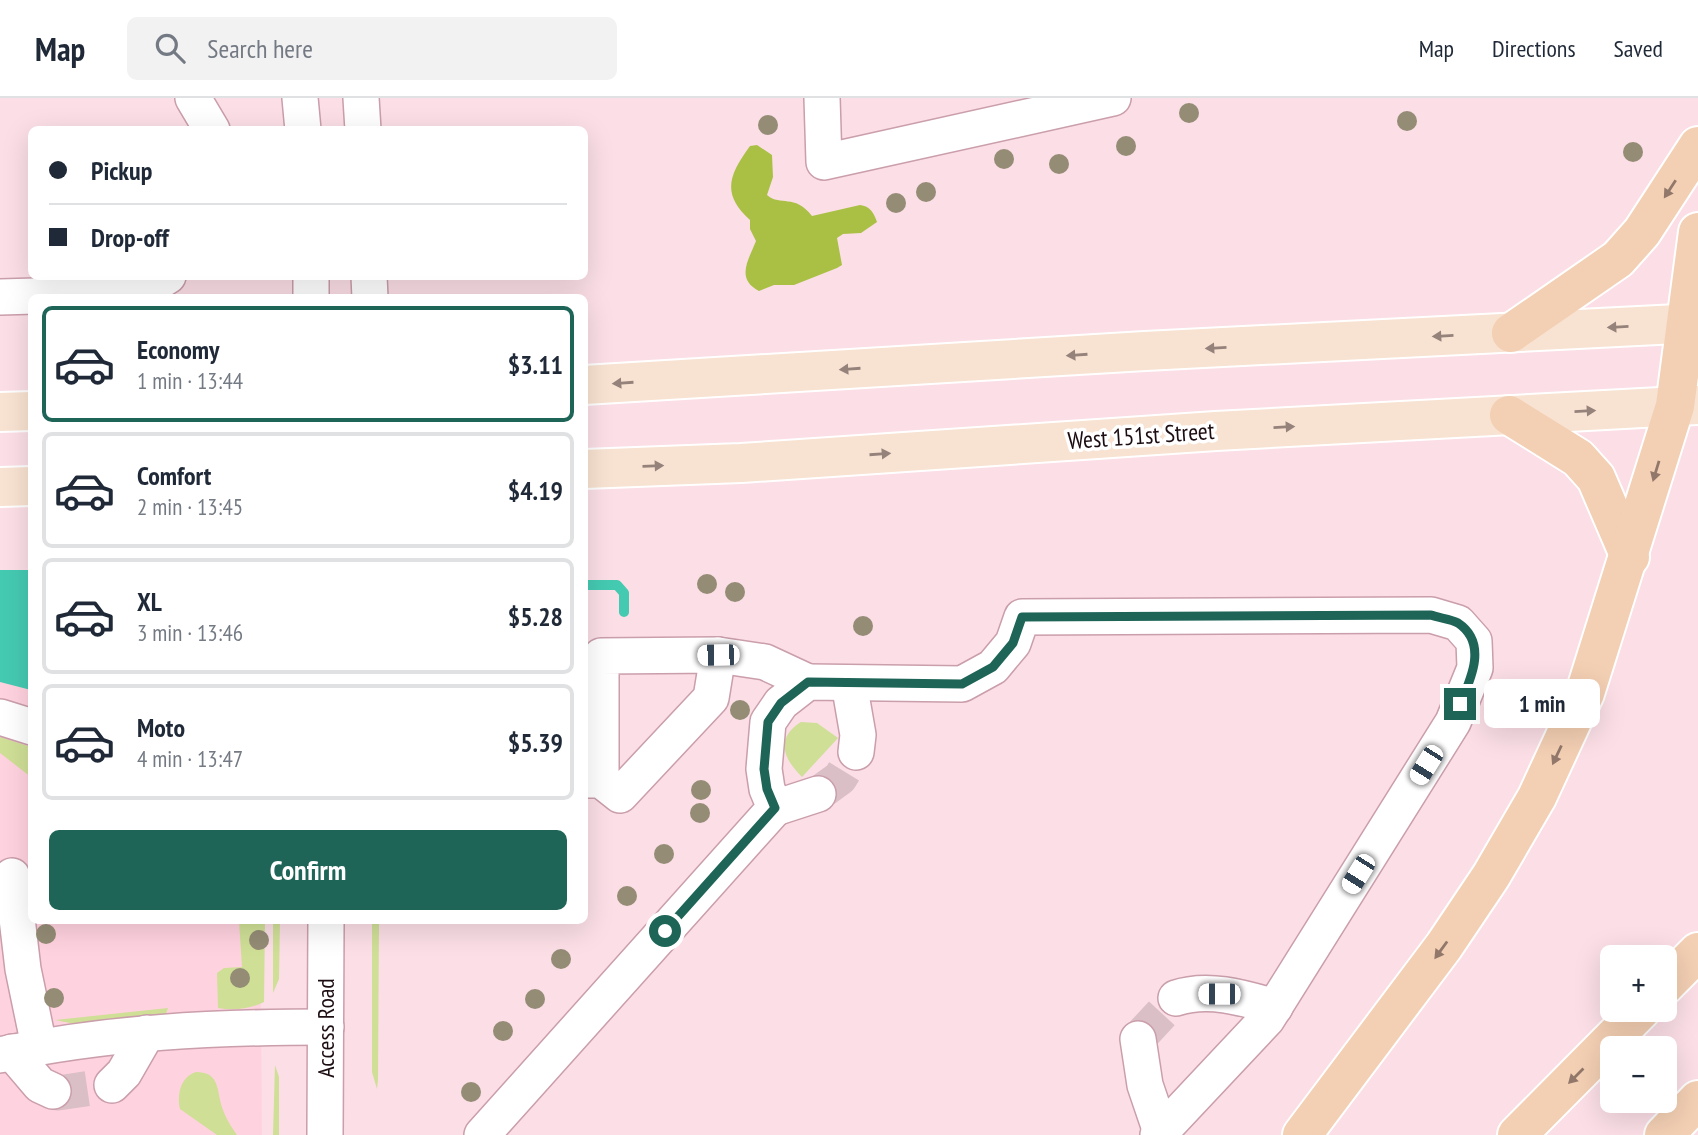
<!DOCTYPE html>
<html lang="en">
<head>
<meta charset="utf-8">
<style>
	:root { --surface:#fff; --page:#f2f2f3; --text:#1f2937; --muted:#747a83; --line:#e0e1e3; --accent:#1e6558 }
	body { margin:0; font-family:"PT Sans Narrow",sans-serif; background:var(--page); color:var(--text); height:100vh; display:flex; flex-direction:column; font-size:26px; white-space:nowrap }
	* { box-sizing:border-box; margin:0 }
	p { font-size:23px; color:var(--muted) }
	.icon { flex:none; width:38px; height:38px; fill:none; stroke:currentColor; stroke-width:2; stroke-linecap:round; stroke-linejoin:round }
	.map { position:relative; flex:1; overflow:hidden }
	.panel { position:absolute; left:28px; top:196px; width:560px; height:630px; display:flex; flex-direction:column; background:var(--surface); border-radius:10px; box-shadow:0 7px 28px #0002 }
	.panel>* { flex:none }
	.hud { position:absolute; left:28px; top:28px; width:560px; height:154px; border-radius:10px; box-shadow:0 7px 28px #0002; display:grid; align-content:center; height:154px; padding:0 21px; background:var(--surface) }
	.tools { position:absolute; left:1600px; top:847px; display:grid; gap:14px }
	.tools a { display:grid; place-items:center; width:77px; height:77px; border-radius:10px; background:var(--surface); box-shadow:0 7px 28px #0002; font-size:35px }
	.end { position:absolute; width:32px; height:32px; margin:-16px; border:9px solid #1e6558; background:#fff; box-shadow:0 0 0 4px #fff }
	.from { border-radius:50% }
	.bubble { position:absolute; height:49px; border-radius:10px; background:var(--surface); box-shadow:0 7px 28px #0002; font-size:23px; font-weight:600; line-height:49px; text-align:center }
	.car { position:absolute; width:21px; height:42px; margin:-21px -10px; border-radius:9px; box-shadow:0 0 5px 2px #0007; background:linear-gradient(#fff 24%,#345 0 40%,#fff 0 76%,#345 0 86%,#fff 0) }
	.hud b { display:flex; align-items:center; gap:24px; height:66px; font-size:26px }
	.hud b+b { border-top:2px solid var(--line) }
	.hud i { width:18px; height:18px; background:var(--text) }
	ul { padding:12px 0 0; list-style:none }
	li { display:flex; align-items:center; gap:21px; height:116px; margin:0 14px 10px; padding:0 7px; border:4px solid var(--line); border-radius:10px }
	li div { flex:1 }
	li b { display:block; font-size:26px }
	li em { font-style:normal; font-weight:600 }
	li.selected { border-color:var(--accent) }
	li>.icon { width:63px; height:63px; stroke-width:1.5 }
	.action { display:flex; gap:14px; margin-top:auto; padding:14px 21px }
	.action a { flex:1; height:80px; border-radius:10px; background:var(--accent); color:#fff; font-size:28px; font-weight:600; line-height:80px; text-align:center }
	header { display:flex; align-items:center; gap:42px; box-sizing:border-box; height:98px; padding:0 35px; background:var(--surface); border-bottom:2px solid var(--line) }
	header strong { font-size:33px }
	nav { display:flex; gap:38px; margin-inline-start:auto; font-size:24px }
	.search { width:490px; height:63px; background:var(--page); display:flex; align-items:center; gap:18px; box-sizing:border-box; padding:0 24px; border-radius:10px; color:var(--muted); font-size:26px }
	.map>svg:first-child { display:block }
	.built { fill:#ffd2df }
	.green { fill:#cfdf96 }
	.forest { fill:#aac044 }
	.water { fill:#45cab2 }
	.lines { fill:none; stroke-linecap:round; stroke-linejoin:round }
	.stream { stroke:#45cab2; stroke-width:10 }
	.minor-tunnel { stroke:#dabfc6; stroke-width:35; stroke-dasharray:35 18; stroke-linecap:butt }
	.minor-casing { stroke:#ca9eab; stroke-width:38 }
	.major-casing { stroke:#fff; stroke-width:42 }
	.highway-casing { stroke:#fff; stroke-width:42 }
	.minor { stroke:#fff; stroke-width:35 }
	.major { stroke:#f8e2d1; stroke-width:38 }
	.highway { stroke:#f3cfb3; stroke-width:38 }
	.tree { fill:#948c75 }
	.oneway { fill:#92786b }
	.oneway2 { fill:#95827b }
	.route { stroke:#1e6558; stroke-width:9 }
	.labels { text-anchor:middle; stroke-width:7; stroke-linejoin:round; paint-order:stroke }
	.street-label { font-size:24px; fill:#1c0d12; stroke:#fff }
</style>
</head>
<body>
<header>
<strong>Map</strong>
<div class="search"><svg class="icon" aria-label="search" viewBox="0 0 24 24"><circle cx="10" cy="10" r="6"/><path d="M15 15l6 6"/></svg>Search here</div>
<nav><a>Map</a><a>Directions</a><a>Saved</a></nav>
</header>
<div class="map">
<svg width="1698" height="1037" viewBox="0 0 1698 1037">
	<rect width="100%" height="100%" fill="#fbdee6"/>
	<path class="built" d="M0 475H31L32 822 260 823 262 1037H0Z"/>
	<g class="green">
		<path d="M801 624 817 625 838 640 802 679C784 661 774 641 801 624Z"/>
		<path d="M0 639 31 649V679L0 655Z"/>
		<path d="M239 823H265L264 904C250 911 233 913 218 910L217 875 224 870 242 869Z"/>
		<path d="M273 823H280L279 881 273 895Z"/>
		<path d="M379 823 378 981 377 991 372 974V823Z"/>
		<path d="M168 910 166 916 75 926 55 922Z"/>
		<path d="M275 967 279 979V1037H273Z"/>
		<path d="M196 974C218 974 217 989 221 1006 224 1017 230 1027 237 1037H217L180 1011C177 997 180 979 196 974Z"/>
	</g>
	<path class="forest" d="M757 47 772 57 773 79 767 97C781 109 794 95 812 118L860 107C870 108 874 115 877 124L861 135 843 136 837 140 842 167 837 170 794 187H774L759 193C735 181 749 161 756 143L750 131V122C721 96 729 77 750 48Z"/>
	<path class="water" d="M0 472H31V592L0 584Z"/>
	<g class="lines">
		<path class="stream" d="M584 487H617L624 495V514"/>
		<g class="minor-tunnel">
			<path d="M818 696 840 680 856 654"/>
			<path d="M1138 941 1176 900"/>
			<path d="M53 993 58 995 112 987"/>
		</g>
		<defs>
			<g id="minor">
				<path d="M193 0 212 32"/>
				<path d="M300 0 303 32"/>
				<path d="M361 0 363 32"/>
				<path d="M822 0 824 64 1113 0"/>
				<path d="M311 178V200"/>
				<path d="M369 178 370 200"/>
				<path d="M0 199 141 195 168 178"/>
				<path d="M718 557 765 564 808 584"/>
				<path d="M849 585 858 637 856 654"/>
				<path d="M0 619 32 629"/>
				<path d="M584 682H601L620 697 711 600 718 557 601 558V682"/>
				<path d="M775 710 818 696"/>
				<path d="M12 778 23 871 39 948"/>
				<path d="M1176 900C1208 889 1244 900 1275 909"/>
				<path d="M1138 941 1145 987 1161 1034"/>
				<path d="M12 954 40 987 53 993"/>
				<path d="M0 957C108 934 215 929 326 929"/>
				<path d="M112 987 124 975 147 935"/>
				<path d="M325 1037 326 822"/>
				<path d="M482 1037 775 710 767 691 764 671 768 624 781 605 808 584 962 586 993 569 1013 545 1022 519 1431 517 1458 525 1474 543 1475 570 1453 624 1267 921 1158 1037"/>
			</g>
			<g id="major">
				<path d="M584 287 1145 253 1698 225"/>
				<path d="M0 314 32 313"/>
				<path d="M584 371 741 365 1216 333 1698 307"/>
				<path d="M0 389 32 388"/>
			</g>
			<g id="highway">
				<path d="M1511 235 1618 161 1642 134 1698 48"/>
				<path d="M1509 317 1578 360 1596 380 1630 459"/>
				<path d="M1664 888 1698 854"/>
				<path d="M1302 1037 1444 848 1491 778 1537 699 1585 595 1675 308 1698 134"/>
				<path d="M1517 1037 1641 912"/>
				<path d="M1664 1037 1698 1002"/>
			</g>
		</defs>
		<use href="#minor" class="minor-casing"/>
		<use href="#major" class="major-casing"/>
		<use href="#highway" class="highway-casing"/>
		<use href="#minor" class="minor"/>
		<use href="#major" class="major"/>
		<use href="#highway" class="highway"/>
	</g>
	<g class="tree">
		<circle cx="1189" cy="15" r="10"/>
		<circle cx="1407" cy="23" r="10"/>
		<circle cx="768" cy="27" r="10"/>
		<circle cx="1126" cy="48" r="10"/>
		<circle cx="1633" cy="54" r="10"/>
		<circle cx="1004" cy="61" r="10"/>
		<circle cx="1059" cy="66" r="10"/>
		<circle cx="926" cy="94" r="10"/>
		<circle cx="896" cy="105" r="10"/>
		<circle cx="707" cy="486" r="10"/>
		<circle cx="735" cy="494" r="10"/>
		<circle cx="863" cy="528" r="10"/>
		<circle cx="740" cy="612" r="10"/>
		<circle cx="701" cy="692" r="10"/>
		<circle cx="700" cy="715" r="10"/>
		<circle cx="664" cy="756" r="10"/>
		<circle cx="627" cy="798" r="10"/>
		<circle cx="46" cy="836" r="10"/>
		<circle cx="259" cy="842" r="10"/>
		<circle cx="561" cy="861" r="10"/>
		<circle cx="240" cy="880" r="10"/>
		<circle cx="54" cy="900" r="10"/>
		<circle cx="535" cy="901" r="10"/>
		<circle cx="503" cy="933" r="10"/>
		<circle cx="471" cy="994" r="10"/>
	</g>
	<defs><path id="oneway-solid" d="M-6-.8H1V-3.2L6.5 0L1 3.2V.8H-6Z" transform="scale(1.75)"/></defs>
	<g class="oneway">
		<use href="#oneway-solid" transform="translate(1670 91) rotate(123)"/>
		<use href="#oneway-solid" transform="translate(1656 373) rotate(107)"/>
		<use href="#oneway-solid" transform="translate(1557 657) rotate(115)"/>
		<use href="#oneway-solid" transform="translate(1441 852) rotate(126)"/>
		<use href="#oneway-solid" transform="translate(1576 978) rotate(135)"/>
	</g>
	<g class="oneway2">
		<use href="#oneway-solid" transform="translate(1618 229) rotate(177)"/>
		<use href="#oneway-solid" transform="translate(1443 238) rotate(177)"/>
		<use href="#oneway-solid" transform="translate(1216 250) rotate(177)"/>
		<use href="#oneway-solid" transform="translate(1077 257) rotate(176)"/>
		<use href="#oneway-solid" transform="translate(850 271) rotate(176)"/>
		<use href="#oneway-solid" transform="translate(623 285) rotate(176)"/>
		<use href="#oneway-solid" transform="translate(1585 313) rotate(-3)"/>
		<use href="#oneway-solid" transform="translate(1284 329) rotate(-3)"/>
		<use href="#oneway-solid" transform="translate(880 356) rotate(-4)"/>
		<use href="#oneway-solid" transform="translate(653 368) rotate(-2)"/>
	</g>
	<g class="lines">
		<path class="route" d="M665 833 775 710 767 691 764 671 768 624 781 605 808 584 962 586 993 569 1013 545 1022 519 1431 517C1439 520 1451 521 1458 525 1488 545 1471 581 1460 606"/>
	</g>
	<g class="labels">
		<g class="street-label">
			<text transform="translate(1141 338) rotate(-4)" y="8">West 151st Street</text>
			<text transform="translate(326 930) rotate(-90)" y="8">Access Road</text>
		</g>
	</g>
</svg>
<div class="tools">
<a>+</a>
<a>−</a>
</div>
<i class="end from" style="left:665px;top:833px"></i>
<i class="end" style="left:1460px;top:606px"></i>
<div class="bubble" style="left:1484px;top:581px;width:116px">1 min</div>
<i class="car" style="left:718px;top:557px;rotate:269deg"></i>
<i class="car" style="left:1426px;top:667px;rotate:212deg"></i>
<i class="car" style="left:1358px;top:776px;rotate:212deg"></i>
<i class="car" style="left:1219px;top:896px;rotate:270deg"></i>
<div class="hud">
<b><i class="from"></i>Pickup</b>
<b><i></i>Drop-off</b>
</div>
<section class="panel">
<ul>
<li class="selected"><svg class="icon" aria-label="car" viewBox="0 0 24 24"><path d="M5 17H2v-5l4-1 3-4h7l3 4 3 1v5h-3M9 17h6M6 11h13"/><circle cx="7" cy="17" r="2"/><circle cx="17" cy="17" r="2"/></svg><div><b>Economy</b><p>1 min · 13:44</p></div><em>$3.11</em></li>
<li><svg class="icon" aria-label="car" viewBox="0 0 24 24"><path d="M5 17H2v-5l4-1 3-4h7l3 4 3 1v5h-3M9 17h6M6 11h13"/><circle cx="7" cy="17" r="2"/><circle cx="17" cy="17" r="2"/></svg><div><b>Comfort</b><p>2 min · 13:45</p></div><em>$4.19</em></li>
<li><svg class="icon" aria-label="car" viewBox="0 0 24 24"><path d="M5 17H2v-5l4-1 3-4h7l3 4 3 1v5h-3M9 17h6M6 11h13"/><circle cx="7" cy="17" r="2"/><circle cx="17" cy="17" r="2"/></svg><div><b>XL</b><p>3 min · 13:46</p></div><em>$5.28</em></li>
<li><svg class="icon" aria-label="car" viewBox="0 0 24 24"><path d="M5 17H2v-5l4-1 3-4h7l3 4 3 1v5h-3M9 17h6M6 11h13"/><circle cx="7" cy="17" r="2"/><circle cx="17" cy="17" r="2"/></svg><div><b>Moto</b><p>4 min · 13:47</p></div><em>$5.39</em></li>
</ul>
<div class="action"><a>Confirm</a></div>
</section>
</div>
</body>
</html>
